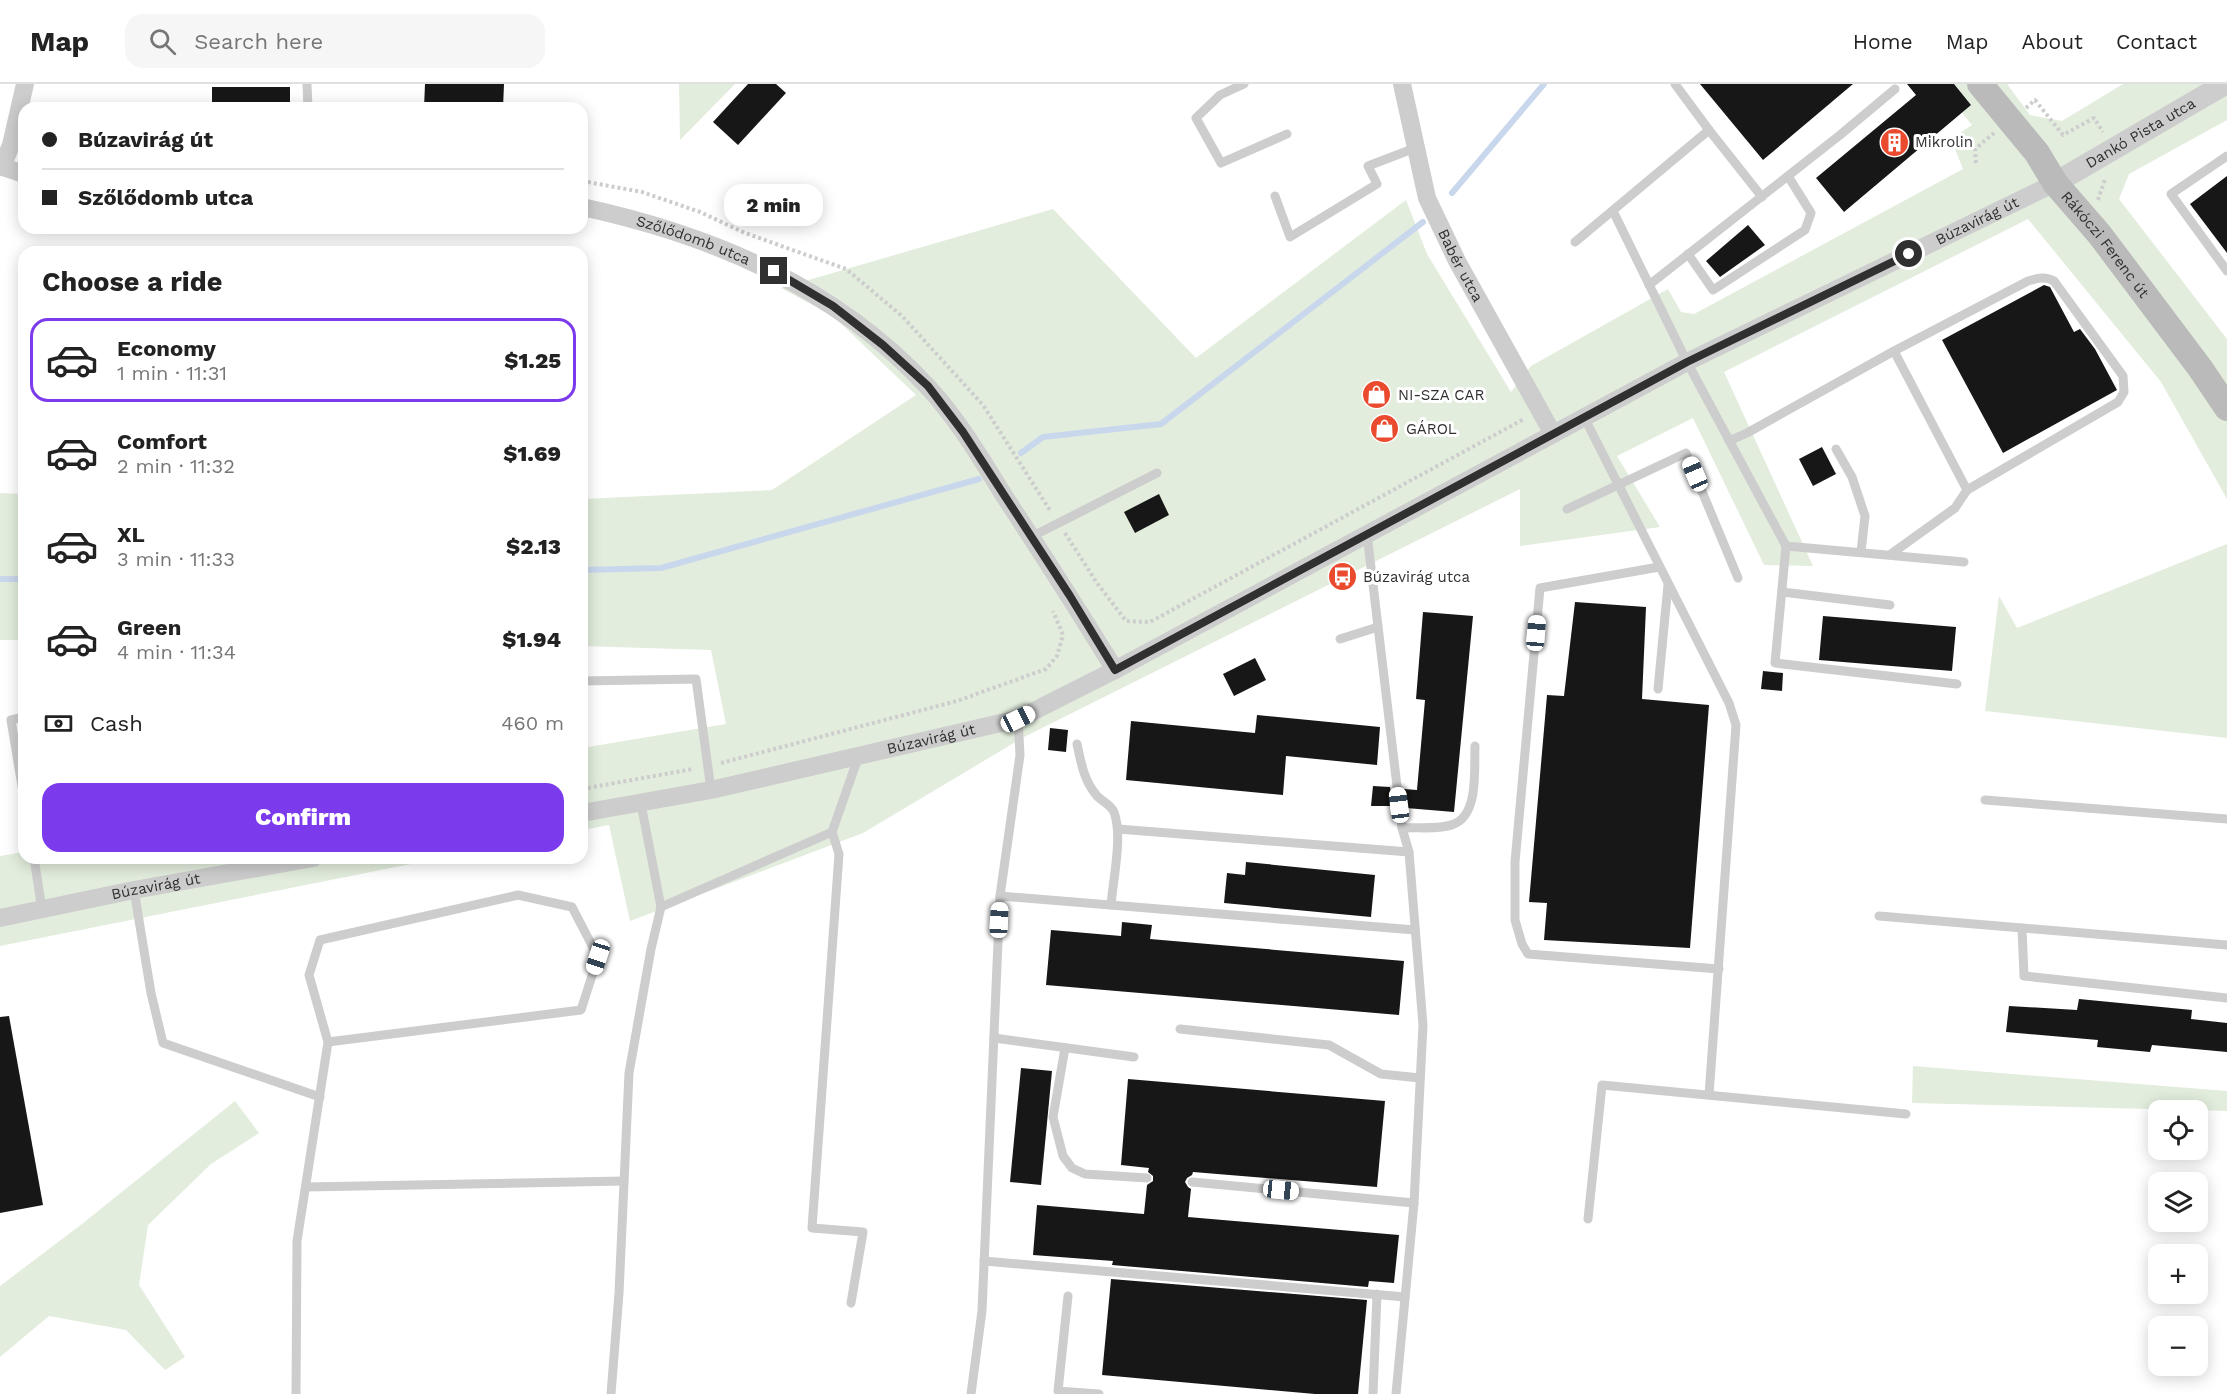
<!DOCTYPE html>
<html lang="en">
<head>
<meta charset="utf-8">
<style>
	:root { --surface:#fff; --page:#f6f6f6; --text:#222; --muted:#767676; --line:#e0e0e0; --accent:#7c3aed }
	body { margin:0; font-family:"Work Sans",sans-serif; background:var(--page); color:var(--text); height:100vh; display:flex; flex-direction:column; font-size:22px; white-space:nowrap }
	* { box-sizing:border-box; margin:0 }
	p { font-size:20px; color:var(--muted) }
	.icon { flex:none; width:33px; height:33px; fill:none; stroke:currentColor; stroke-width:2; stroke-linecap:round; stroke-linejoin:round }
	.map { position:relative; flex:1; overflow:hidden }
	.panel { position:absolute; left:18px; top:162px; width:570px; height:618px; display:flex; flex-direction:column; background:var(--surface); border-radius:18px; box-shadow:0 3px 15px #0003 }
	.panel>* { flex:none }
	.hud { position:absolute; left:18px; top:18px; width:570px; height:132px; border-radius:18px; box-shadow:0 3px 15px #0003; display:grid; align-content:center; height:132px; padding:0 24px; background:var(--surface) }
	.fabs { position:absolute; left:2148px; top:1016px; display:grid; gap:12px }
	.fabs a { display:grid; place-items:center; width:60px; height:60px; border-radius:12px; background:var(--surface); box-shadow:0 3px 15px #0003; font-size:30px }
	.end { position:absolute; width:27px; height:27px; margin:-14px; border:8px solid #303030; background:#fff; box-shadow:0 0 0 3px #fff }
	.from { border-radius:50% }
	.bubble { position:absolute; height:42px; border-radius:18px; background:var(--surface); box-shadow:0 3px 15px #0003; font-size:20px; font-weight:800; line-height:42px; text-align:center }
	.car { position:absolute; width:18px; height:36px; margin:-18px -9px; border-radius:8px; box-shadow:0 0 4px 2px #0007; background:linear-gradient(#fff 24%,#345 0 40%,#fff 0 76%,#345 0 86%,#fff 0) }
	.hud b { display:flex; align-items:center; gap:21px; height:57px; font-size:22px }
	.hud b+b { border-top:2px solid var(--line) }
	.hud i { width:15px; height:15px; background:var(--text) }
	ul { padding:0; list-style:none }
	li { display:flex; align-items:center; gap:18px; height:84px; margin:0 12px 9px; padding:0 12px; border:3px solid transparent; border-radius:18px }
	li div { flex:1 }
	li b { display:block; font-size:22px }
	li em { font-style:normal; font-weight:800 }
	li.on { border-color:var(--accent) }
	li>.icon { width:54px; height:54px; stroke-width:1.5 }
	h2 { padding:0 24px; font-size:27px; line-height:72px }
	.pay { display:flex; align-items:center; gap:15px; height:66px; padding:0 24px; font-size:22px }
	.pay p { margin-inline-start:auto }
	.cta { display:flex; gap:12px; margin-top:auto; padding:12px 24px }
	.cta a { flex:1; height:69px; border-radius:18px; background:var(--accent); color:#fff; font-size:24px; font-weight:800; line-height:69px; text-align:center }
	header { display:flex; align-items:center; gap:36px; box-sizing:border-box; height:84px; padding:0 30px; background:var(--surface); border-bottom:2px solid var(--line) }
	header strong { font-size:28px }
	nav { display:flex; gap:33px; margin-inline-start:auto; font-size:21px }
	.search { width:420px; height:54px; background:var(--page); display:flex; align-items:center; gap:15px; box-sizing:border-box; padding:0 21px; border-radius:18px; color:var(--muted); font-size:22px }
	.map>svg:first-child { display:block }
	.green { fill:#e2eddd }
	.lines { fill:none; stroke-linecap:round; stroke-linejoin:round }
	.stream { stroke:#c9d7ed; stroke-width:6 }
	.building { fill:#171717 }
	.path { stroke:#cdcdcd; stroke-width:4; stroke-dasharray:3 3; stroke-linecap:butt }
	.service { stroke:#cdcdcd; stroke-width:9 }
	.minor { stroke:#cdcdcd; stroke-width:18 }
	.tertiary { stroke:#cdcdcd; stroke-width:22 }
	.secondary { stroke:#bababa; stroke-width:26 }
	.route { stroke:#303030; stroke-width:8 }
	.labels { text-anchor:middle; stroke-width:6; stroke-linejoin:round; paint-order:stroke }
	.street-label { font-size:15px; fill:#303030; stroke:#fff }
	.poi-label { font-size:15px; fill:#303030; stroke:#fff; text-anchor:start }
</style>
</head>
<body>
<header>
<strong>Map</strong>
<div class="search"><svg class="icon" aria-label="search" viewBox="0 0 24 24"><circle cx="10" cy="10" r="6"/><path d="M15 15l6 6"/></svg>Search here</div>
<nav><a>Home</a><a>Map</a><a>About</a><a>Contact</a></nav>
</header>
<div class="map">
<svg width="2227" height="1310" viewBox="0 0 2227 1310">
	<rect width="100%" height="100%" fill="#fff"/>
	<g class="green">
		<path d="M679 0H735L680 56Z"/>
		<path d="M1939 0H2007L2030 31 2062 37 2123 0H2227V36L2129 90 2119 115 2227 255V415L2161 298 2028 135 1724 288 1813 482 1764 481 1693 334 1617 372 1660 443 1520 462V405L1024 653 863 749 630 837 609 741 582 746V664L726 640 711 566 582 562V415L772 406 916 311 833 232 781 204 1053 125 1196 274 1406 116 1427 170 1511 308 1531 282 1668 205 1681 228 1694 230 1963 85 1951 55 1972 41Z"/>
		<path d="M0 409 24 410V556H0Z"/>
		<path d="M2227 460V654L1985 627 1999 512 2017 544Z"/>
		<path d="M24 768V774H441L0 862V772Z"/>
		<path d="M1913 982 2227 1007V1027L1912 1019Z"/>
		<path d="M235 1017 259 1049 211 1080 148 1141 139 1201 185 1273 165 1286 126 1246 49 1232 0 1273V1202L82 1140Z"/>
	</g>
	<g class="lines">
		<g class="stream">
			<path d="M1452 109 1544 0"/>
			<path d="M1021 369 1043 353 1161 340 1423 138"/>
			<path d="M582 486 661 484 979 395"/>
			<path d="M0 495H24"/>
		</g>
	</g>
	<g class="building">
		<path d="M425 0H504L503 24H424Z"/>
		<path d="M748 0H776L786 9 738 61 713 38Z"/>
		<path d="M1700 0H1853L1763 76Z"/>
		<path d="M1907 0H1954L1971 21 1844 128 1816 94 1916 11Z"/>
		<rect x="212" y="3" width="78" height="21"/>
		<path d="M2227 92V169L2190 120Z"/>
		<path d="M1748 141 1765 161 1720 193 1706 177Z"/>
		<path d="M2044 201 2050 203 2074 248 2080 245 2095 265 2117 306 2003 369 1942 256Z"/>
		<path d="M1822 363 1836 390 1813 402 1799 375Z"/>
		<path d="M1159 410 1169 431 1135 449 1124 428Z"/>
		<path d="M1575 518 1646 523 1642 615 1709 621 1690 864 1544 856 1547 819 1529 818 1547 611 1564 612Z"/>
		<path d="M1423 528 1473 532 1454 728 1406 724 1404 705 1417 706 1425 616 1416 615Z"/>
		<path d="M1823 532 1956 543 1952 587 1819 576Z"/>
		<path d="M1255 574 1266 596 1234 612 1223 590Z"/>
		<path d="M1763 587 1783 589 1782 607 1761 605Z"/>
		<path d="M1257 631 1380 643 1377 681 1286 672 1283 711 1126 696 1131 637 1255 649Z"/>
		<path d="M1050 644 1068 646 1066 668 1048 666Z"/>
		<path d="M1373 702 1390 703 1393 722H1371Z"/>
		<path d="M1246 778 1375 791 1371 833 1224 819 1227 789 1245 791Z"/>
		<path d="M1122 838 1152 841 1150 855 1404 877 1399 931 1046 901 1051 846 1121 852Z"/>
		<path d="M2079 915 2192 926 2191 935 2227 939V968L2152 961 2150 968 2097 963 2098 956 2006 948 2009 922 2077 926Z"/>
		<path d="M9 932 43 1121 0 1129V933Z"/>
		<path d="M1021 984 1052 987 1041 1101 1010 1098Z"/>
		<path d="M1128 995 1385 1017 1377 1103 1193 1088 1192 1091 1187 1094 1185 1098 1188 1103 1191 1105 1188 1133 1399 1151 1394 1199 1369 1197 1368 1203 1112 1181 1113 1177 1033 1171 1037 1121 1144 1130 1147 1101 1153 1097V1092L1148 1088 1149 1084 1121 1081Z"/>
		<path d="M1111 1195 1367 1216 1358 1310H1315L1102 1291Z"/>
	</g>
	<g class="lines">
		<g class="path">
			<path d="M2026 24 2035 16 2063 51 2094 34 2103 48"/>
			<path d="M1976 79 1975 65 1994 49"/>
			<path d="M582 97 642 108 700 128 745 149 846 185 902 232 983 321 1051 428"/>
			<path d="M2098 116 2105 95"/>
			<path d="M1065 449 1097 499 1126 537 1150 538 1524 335"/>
			<path d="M721 679 957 617 1046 585 1057 572 1063 551 1053 527"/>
			<path d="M582 705 693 685"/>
		</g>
		<g class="service">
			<path d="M307 0 308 24"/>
			<path d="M1244 0 1220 11 1196 34 1221 79 1287 50"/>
			<path d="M1675 0 1709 46 1762 113"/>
			<path d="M2227 72 2171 110 2227 187"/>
			<path d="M1275 112 1290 153 1377 100 1368 82 1415 64"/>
			<path d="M1613 127 1687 278 1786 462 1775 579 1957 600"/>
			<path d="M1575 158 1709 46"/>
			<path d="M1688 170 1713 206 1805 146 1811 129 1788 92"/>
			<path d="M1649 201 1840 51 1895 5"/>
			<path d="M1584 333 1729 619 1736 641 1709 1011"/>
			<path d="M1729 357 1747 349 1894 267 2028 197C2038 194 2045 192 2054 197L2123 292 2124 308 2118 318 1967 406 1894 267"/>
			<path d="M1836 365 1852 393 1865 432 1861 468"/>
			<path d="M1567 425 1686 369 1738 494"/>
			<path d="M1367 450 1402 744 1409 768 1423 941 1414 1119 1396 1310"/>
			<path d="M1031 453 1157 389"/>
			<path d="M1786 462 1964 478"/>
			<path d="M1891 470 1955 424 1967 406"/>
			<path d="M1659 483 1540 504 1515 778V836L1522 860 1528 870 1719 885"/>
			<path d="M1782 508 1890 521"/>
			<path d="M1340 555 1378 543"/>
			<path d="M582 597 696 595 711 706"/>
			<path d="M1658 605 1668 501"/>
			<path d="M24 633 11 636 24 714"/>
			<path d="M1077 660C1081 679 1084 697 1097 712 1103 718 1110 720 1114 728 1123 752 1113 795 1111 821"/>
			<path d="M1985 716 2227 735"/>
			<path d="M1402 744C1418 743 1439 746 1454 740 1479 730 1474 685 1475 662"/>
			<path d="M1118 745 1409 768"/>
			<path d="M832 748 839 770 812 1144 863 1148 851 1219"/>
			<path d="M34 774 42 826"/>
			<path d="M134 806 151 909 163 959 320 1013"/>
			<path d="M1000 812 1415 846"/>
			<path d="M661 823 832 748 858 674"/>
			<path d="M1879 832 2227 861"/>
			<path d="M2022 844 2024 892 2227 914"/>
			<path d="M1180 945 1329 961 1381 990 1420 994"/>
			<path d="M994 954 1134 973"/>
			<path d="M1065 964 1053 1033 1063 1072 1072 1084 1085 1090 1147 1094"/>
			<path d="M1192 1098 1414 1119"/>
			<path d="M306 1103 624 1097"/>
			<path d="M1588 1135 1602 1001 1906 1030"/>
			<path d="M984 1177 1405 1213"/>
			<path d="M1068 1212 1058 1307 1099 1310"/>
			<path d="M296 1310 297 1157 328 958 309 891 320 856 518 811 572 823 598 873 581 926 328 958"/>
			<path d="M611 1310 619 1209 629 989 651 865 661 823 641 720"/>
			<path d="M971 1310 982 1227 1000 812 1020 671 1018 635"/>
			<path d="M1373 1310 1377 1210"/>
		</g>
		<g class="minor">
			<path id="s1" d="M1402 0 1427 114 1457 177 1553 350"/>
			<path d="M0 82 24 90"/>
			<path d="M2 83 11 61 25 0"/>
			<path id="s2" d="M582 123C712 151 835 203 927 302 957 334 980 373 1003 410 1041 468 1079 527 1115 586"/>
			<path id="s3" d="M582 729 711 706 1018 635 1115 586 1687 278 2055 99"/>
			<path id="s4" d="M0 834 134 806 313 774"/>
		</g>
		<path class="tertiary" id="s5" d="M2055 99 2225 0"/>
		<path class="secondary" id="s6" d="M1980 0 2037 69 2055 99 2100 151 2200 284 2227 324"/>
	</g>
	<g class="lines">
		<path class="route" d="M774 187 833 222 883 261 928 302 963 348 1070 512 1115 586 1687 278 1909 170"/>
	</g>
	<defs>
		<symbol id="building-disc" viewBox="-11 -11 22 22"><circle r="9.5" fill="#ea4b2e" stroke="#fff"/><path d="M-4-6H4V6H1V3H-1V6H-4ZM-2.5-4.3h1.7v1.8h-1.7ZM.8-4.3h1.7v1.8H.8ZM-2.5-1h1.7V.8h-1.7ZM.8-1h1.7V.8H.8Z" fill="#fff"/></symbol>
		<symbol id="shop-disc" viewBox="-11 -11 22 22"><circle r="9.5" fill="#ea4b2e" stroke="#fff"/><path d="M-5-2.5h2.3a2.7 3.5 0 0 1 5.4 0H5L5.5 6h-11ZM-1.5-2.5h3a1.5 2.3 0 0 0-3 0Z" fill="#fff"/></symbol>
		<symbol id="bus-disc" viewBox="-11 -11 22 22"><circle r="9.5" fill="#ea4b2e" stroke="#fff"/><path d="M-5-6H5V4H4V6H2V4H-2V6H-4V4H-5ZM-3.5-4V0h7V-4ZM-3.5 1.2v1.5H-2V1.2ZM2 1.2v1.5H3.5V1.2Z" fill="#fff"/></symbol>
	</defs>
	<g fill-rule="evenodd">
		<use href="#building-disc" x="1878" y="42" width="33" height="33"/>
		<use href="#shop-disc" x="1360" y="294" width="33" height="33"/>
		<use href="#shop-disc" x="1368" y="328" width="33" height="33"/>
		<use href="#bus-disc" x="1326" y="476" width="33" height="33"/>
	</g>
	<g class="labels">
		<g class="street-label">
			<text dy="5" stroke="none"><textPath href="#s5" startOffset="99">Dankó Pista utca</textPath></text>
			<text dy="5" stroke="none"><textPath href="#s3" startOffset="1527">Búzavirág út</textPath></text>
			<text dy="5" stroke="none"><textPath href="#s2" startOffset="116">Szőlődomb utca</textPath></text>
			<text dy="5" stroke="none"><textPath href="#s6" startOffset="204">Rákóczi Ferenc út</textPath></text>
			<text dy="5" stroke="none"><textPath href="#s1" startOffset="192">Babér utca</textPath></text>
			<text dy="5" stroke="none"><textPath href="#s3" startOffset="357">Búzavirág út</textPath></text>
			<text dy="5" stroke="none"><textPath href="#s4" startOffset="159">Búzavirág út</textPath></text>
		</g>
		<g class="poi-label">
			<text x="1915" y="63">Mikrolin</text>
			<text x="1398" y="316">NI-SZA CAR</text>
			<text x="1406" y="350">GÁROL</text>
			<text x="1363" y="498">Búzavirág utca</text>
		</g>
	</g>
</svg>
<div class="fabs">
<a><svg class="icon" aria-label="locate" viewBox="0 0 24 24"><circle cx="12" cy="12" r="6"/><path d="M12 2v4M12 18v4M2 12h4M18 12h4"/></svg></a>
<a><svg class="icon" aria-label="layers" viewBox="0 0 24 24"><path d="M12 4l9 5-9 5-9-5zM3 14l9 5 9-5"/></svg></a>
<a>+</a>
<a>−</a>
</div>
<i class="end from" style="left:1909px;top:170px"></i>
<i class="end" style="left:774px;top:187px"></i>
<div class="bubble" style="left:724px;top:100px;width:99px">2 min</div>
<i class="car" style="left:1695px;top:390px;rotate:337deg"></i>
<i class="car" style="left:1536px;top:549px;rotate:5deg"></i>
<i class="car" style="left:1018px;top:635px;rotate:64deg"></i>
<i class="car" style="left:1399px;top:721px;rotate:353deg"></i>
<i class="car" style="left:999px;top:836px;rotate:3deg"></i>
<i class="car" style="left:598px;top:873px;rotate:198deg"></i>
<i class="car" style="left:1281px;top:1106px;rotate:96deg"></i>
<div class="hud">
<b><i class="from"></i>Búzavirág út</b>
<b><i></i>Szőlődomb utca</b>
</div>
<section class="panel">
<h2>Choose a ride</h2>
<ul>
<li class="on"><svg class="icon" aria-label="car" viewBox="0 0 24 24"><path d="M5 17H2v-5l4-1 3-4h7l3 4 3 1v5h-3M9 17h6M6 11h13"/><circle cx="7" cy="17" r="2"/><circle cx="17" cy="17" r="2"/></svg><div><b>Economy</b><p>1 min · 11:31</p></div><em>$1.25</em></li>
<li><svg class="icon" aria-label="car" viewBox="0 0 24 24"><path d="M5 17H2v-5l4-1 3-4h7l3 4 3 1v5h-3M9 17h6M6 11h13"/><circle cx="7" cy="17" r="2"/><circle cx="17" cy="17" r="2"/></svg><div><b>Comfort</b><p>2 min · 11:32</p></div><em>$1.69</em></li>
<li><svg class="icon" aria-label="car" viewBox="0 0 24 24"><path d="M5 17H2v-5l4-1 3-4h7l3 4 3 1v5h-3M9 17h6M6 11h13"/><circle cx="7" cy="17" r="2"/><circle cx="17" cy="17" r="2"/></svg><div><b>XL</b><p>3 min · 11:33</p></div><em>$2.13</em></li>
<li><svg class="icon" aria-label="car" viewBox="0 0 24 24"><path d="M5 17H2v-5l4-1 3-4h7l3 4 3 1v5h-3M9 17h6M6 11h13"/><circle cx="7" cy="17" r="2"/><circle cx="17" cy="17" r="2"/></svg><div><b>Green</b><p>4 min · 11:34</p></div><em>$1.94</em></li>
</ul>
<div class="pay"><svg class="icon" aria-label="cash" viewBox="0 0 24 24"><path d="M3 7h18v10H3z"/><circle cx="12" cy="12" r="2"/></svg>Cash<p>460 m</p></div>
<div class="cta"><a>Confirm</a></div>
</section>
</div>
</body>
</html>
